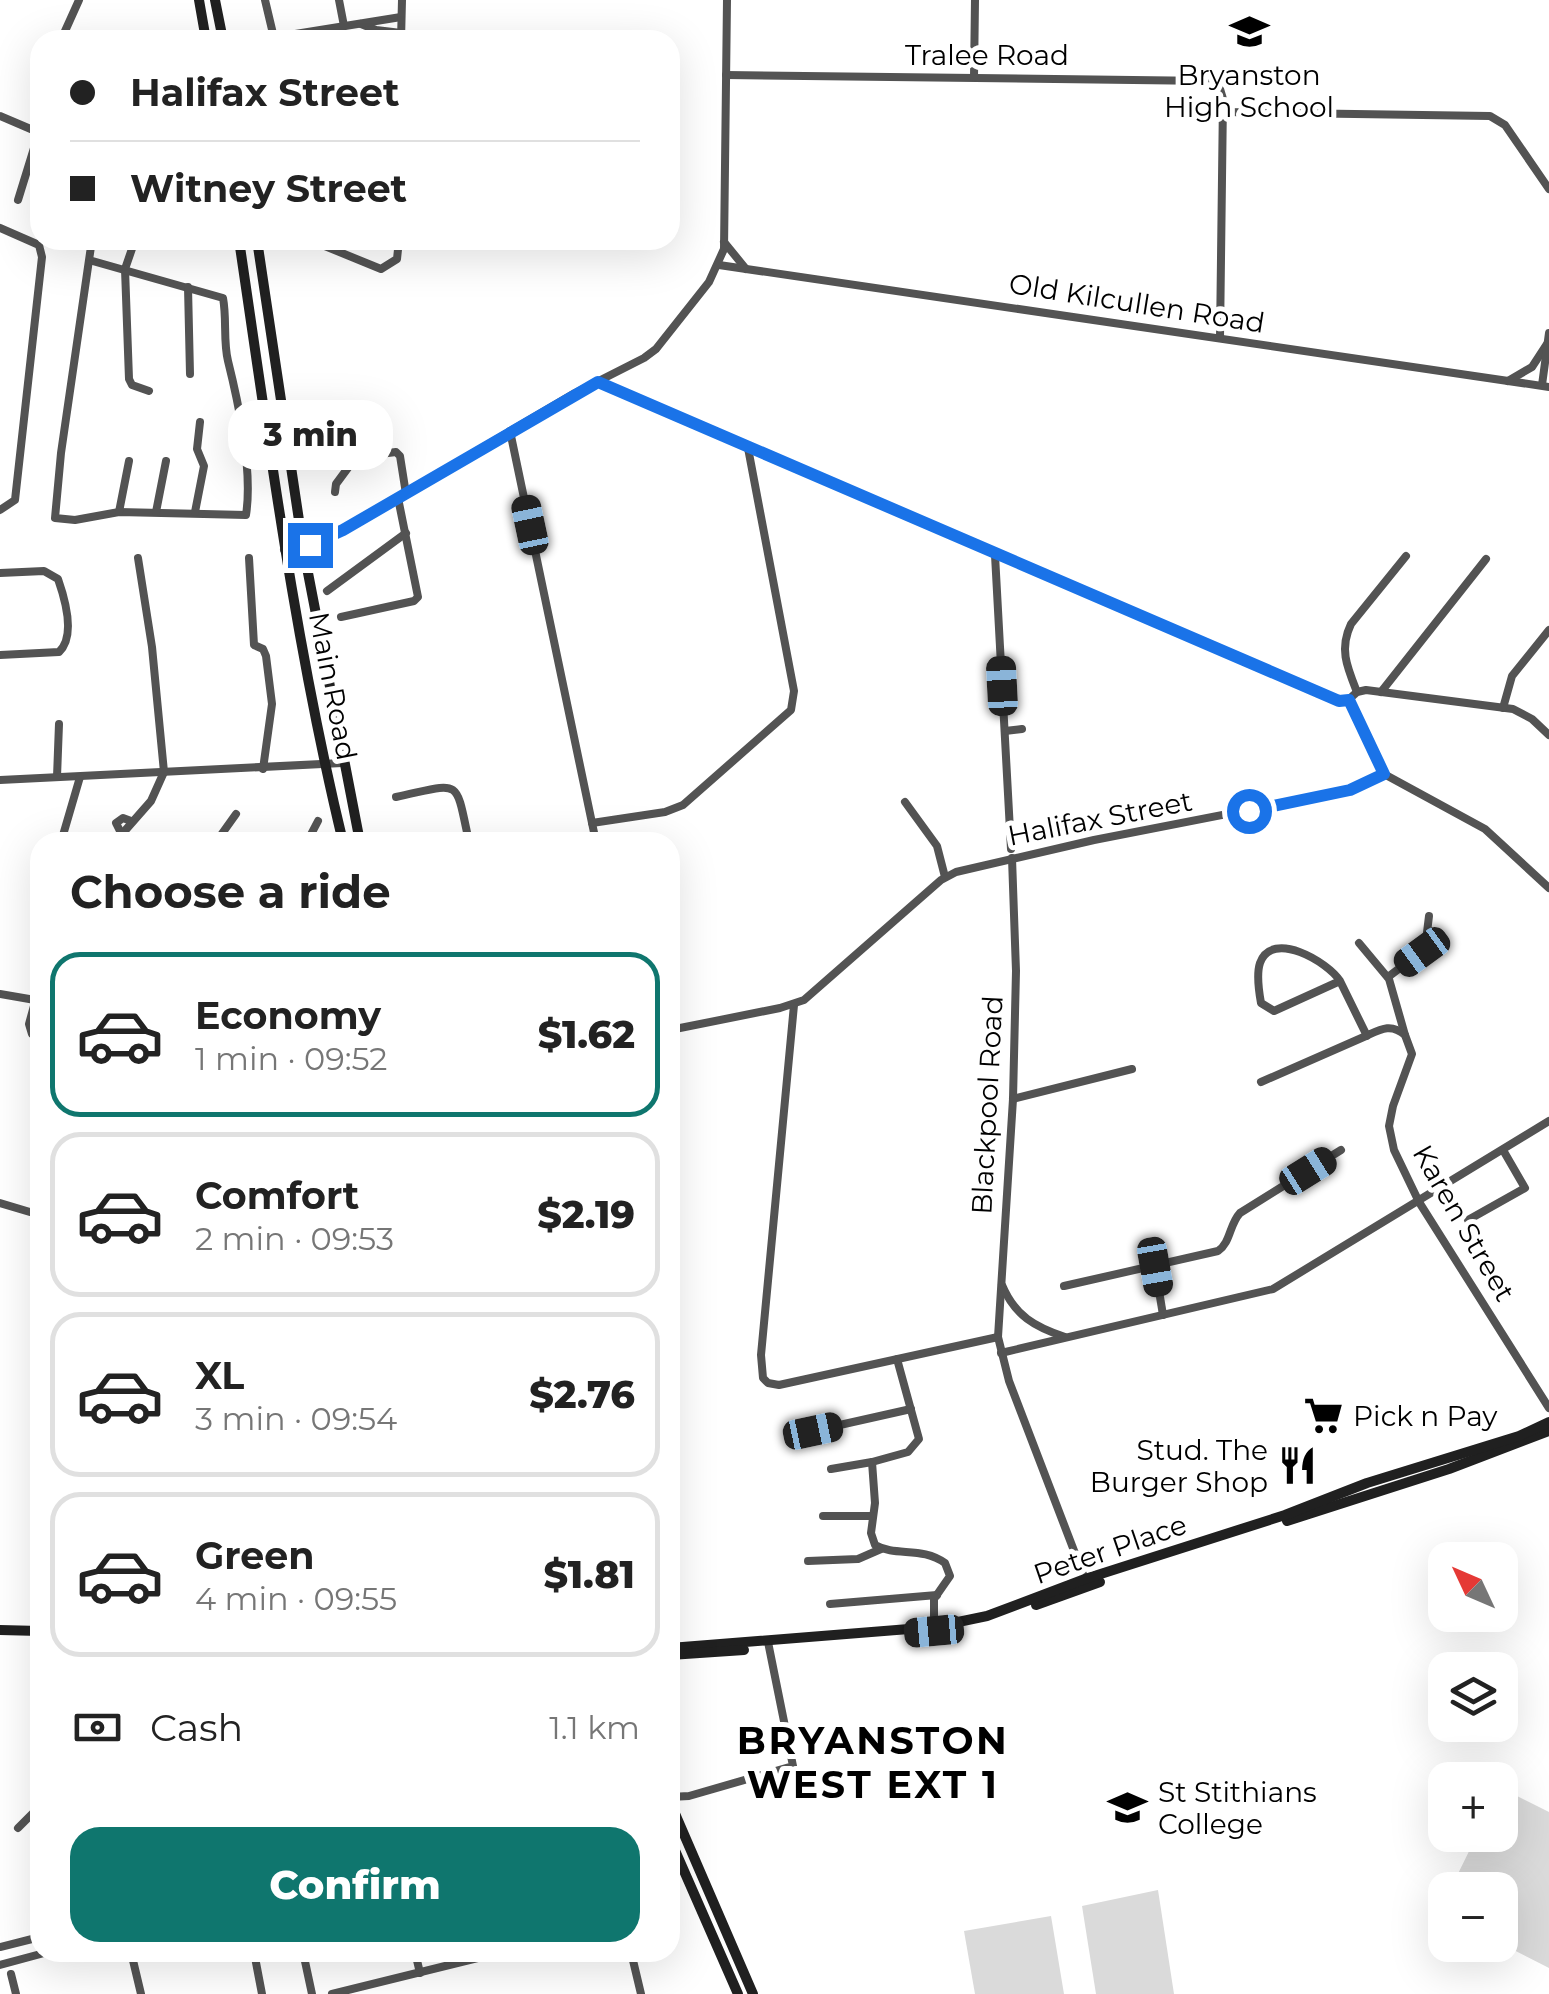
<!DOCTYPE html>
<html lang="en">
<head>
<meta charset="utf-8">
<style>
	:root { --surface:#fff; --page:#f2f2f2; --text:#222; --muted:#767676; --line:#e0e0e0; --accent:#0f766e }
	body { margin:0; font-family:Montserrat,sans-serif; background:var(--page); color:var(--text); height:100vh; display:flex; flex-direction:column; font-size:38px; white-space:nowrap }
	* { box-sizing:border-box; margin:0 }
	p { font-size:32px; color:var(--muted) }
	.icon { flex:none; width:55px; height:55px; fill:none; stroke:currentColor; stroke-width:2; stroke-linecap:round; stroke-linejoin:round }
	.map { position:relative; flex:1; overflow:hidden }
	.side { position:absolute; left:30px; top:832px; width:650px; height:1130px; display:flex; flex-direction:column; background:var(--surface); border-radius:30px; box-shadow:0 10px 40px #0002 }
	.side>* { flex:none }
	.banner { position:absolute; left:30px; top:30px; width:650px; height:220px; border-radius:30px; box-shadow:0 10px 40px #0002; display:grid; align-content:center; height:220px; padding:0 40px; background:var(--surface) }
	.needle { width:65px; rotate:314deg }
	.fabs { position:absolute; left:1428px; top:1542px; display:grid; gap:20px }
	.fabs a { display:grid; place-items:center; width:90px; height:90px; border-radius:20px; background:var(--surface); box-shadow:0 10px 40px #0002; font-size:50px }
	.end { position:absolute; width:45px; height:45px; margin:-22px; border:12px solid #1a73e8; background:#fff; box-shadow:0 0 0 5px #fff }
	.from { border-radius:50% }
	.bubble { position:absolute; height:70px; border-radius:30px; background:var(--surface); box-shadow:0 10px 40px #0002; font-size:32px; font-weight:800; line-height:70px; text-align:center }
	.car { position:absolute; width:30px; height:60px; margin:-30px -15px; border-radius:12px; box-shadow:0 0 8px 2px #0007; background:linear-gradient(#222 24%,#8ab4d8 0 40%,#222 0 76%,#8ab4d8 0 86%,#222 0) }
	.banner b { display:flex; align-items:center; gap:35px; height:95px; font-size:38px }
	.banner b+b { border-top:2px solid var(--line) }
	.banner i { width:25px; height:25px; background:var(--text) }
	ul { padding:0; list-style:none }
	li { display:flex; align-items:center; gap:30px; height:165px; margin:0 20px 15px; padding:0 20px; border:5px solid var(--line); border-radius:30px }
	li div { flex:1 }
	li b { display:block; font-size:38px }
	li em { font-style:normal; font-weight:800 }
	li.selected { border-color:var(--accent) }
	li>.icon { width:90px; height:90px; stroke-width:1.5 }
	h2 { padding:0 40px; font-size:45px; line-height:120px }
	.pay { display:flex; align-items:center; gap:25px; height:110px; padding:0 40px; font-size:38px }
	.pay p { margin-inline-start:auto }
	.button { display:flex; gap:20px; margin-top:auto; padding:20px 40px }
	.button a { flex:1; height:115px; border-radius:30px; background:var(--accent); color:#fff; font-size:40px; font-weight:800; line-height:115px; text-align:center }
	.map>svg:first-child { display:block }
	.green { fill:#dadada }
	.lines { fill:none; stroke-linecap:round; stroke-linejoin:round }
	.street { stroke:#535353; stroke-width:8 }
	.secondary { stroke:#202020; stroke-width:10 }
	.route { stroke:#1a73e8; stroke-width:12 }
	.labels { text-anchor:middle; stroke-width:10; stroke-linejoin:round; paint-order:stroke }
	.street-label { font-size:28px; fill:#000; stroke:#fff }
	.poi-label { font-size:28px; fill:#000; stroke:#fff; text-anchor:start }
	.district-label { font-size:38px; font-weight:bold; letter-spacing:2.5px; fill:#000; stroke:#fff }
</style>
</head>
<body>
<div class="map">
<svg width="1549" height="1994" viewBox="0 0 1549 1994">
	<rect width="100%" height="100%" fill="#fff"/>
	<g class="green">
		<path d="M1501 1788 1549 1812V1968L1500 1943V1890H1450L1477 1835H1500Z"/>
		<path d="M1158 1890 1174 1994H1096L1082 1906Z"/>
		<path d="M1051 1916 1064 1994H975L964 1931Z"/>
	</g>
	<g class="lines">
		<g class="street">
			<path d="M265 0 274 38"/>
			<path d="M339 0 344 26"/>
			<path d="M361 24 376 30 401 33"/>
			<path d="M61 40 79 0"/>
			<path d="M258 40 401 17"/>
			<path d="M401 40 402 0"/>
			<path d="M726 75 1211 81 1220 89 1223 99 1220 338"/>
			<path d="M974 77 975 0"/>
			<path d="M35 102 40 91"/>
			<path d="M1223 112 1490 116 1505 125 1549 189"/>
			<path d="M0 116 40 133"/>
			<path d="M18 200 39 132"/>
			<path d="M0 228 39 245 42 257 15 500 0 510"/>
			<path d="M135 240 125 269 129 379 132 385 149 391"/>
			<path d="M310 240 381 269 397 259 399 240"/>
			<path d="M724 242 746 269"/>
			<path d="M89 260 223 298C227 319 223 341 228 361 239 405 253 470 246 515L119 512 75 520 55 518 61 453 89 260 92 240"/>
			<path d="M719 265 1549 387"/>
			<path d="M188 287 190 374"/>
			<path d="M1508 381 1532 367 1547 344"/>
			<path d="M598 382 1339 701 1346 702 1357 692 1366 690 1513 709 1532 719 1549 735"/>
			<path d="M1542 385 1549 333"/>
			<path d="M510 431 596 842"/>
			<path d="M335 492 336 484 356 457 396 452 400 456 406 494"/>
			<path d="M119 512 129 461"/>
			<path d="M156 512 166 461"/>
			<path d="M195 512 204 466 197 449 200 422"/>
			<path d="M284 550 334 535 575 393 644 358 656 349 709 282 724 249 727 0"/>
			<path d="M995 555 1011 849"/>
			<path d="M249 558 254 645 263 649 266 656 272 704 263 769"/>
			<path d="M0 573 44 571 58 579C65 599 76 636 59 652L0 655"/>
			<path d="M327 591 406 533"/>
			<path d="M341 617 414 601 418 597 398 498"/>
			<path d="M1357 692C1347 667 1339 649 1351 624L1406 556"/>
			<path d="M1381 692 1486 559"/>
			<path d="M1349 700 1384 774"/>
			<path d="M1503 708 1512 676 1549 630"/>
			<path d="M1005 731 1022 729"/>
			<path d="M57 777 59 724"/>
			<path d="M0 780 342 763"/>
			<path d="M396 797C462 783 455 776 469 842"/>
			<path d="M905 802 937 846 945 877"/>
			<path d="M592 823 665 812 683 805 791 710 794 691 748 448"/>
			<path d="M121 833 116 823 123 818 131 821"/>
			<path d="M61 842 80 777"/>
			<path d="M115 842 151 801 164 772 152 647 138 558"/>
			<path d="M216 842 236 814"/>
			<path d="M307 842 318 821"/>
			<path d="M1012 858 1016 971 1013 1099 998 1337 1009 1381 1086 1582"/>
			<path d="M1359 943 1389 979 1405 1035"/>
			<path d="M1388 977 1425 949 1429 916"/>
			<path d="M1340 981 1274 1011 1261 1003C1259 992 1256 975 1260 963 1272 929 1328 962 1340 981L1367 1036H1366C1381 1029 1391 1023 1405 1035L1412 1054 1393 1106 1389 1126 1394 1150 1419 1202 1549 1408"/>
			<path d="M0 994 35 1000"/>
			<path d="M794 1005 761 1355 763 1378 768 1383 779 1385 998 1337"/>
			<path d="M670 1030 780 1008 804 1000 941 880 956 872 1094 840 1350 790 1384 774 1485 829 1549 888"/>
			<path d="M32 1034 29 1024 40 984"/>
			<path d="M1261 1082 1366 1036"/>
			<path d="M1013 1099 1132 1069"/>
			<path d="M0 1203 40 1215"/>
			<path d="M1468 1220 1525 1188 1503 1150"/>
			<path d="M1155 1267 1163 1315"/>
			<path d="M1002 1285C1015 1316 1035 1327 1065 1337"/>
			<path d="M1064 1286 1218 1251C1231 1242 1229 1225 1240 1213L1341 1150"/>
			<path d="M1001 1353 1273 1289 1549 1121"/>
			<path d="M813 1431 911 1409"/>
			<path d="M872 1462 908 1452 919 1439 897 1359"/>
			<path d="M831 1469 872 1462 875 1503 871 1533 875 1545C896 1557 922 1546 945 1563L950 1576 934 1599V1627"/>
			<path d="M823 1516H872"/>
			<path d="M808 1561 858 1559 881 1549"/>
			<path d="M830 1604 937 1595"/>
			<path d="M670 1797 689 1796 793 1766 768 1642"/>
			<path d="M18 1828 40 1806"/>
			<path d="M0 1947 40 1937"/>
			<path d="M131 1952 141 1994"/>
			<path d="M254 1952 262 1994"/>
			<path d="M303 1952 312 1994"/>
			<path d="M415 1952 420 1973"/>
			<path d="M631 1952 641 1994"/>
			<path d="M0 1965 48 1952"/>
			<path d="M11 1974 16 1994"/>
			<path d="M332 1994 502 1952"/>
		</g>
		<g class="secondary">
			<path d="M199 0 206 40"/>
			<path d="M215 0 223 40"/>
			<path d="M239 240C269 442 295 644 343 842"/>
			<path d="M257 240 303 547 360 842"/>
			<path d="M1287 1521 1449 1469 1549 1431"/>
			<path d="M1036 1605 1100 1582"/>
			<path d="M0 1630 40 1631"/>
			<path d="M670 1648 934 1627 987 1616 1085 1579 1285 1515 1367 1483 1519 1436 1549 1422"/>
			<path d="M670 1655 744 1650"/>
			<path d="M670 1802 753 1994"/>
			<path d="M670 1839 738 1994"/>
		</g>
	</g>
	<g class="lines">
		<path class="route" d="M310 545 343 530 598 382 1339 701 1349 700 1384 774 1350 790 1249 811"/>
	</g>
	<defs>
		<symbol id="school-bare" viewBox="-9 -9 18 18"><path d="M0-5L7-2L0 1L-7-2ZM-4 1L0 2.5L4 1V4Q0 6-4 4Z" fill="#000" stroke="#fff" stroke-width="2.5" paint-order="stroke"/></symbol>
		<symbol id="supermarket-bare" viewBox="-9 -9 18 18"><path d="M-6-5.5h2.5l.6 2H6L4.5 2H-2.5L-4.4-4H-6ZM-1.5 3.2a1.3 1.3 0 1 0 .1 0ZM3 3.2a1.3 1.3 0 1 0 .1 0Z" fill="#000" stroke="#fff" stroke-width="2.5" paint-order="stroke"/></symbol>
		<symbol id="restaurant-bare" viewBox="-9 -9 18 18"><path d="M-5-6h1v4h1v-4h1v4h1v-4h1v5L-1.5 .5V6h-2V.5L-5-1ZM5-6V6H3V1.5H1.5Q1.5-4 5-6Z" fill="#000" stroke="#fff" stroke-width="2.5" paint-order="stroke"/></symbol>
	</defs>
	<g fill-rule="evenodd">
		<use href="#school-bare" x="1222" y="4" width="55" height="55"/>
		<use href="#supermarket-bare" x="1296" y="1388" width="55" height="55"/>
		<use href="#restaurant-bare" x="1270" y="1438" width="55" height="55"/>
		<use href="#school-bare" x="1100" y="1780" width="55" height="55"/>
	</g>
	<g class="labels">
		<g class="street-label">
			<text x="987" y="65">Tralee Road</text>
			<text transform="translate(1137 303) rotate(9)" y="10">Old Kilcullen Road</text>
			<text transform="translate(333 686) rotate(79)" y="10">Main Road</text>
			<text transform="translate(1100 818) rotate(-11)" y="10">Halifax Street</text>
			<text transform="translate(987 1105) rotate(-87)" y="10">Blackpool Road</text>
			<text transform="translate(1464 1223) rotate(60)" y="10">Karen Street</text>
			<text transform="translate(1110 1549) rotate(-19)" y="10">Peter Place</text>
		</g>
		<g class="poi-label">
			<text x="1249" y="85" text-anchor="middle">Bryanston<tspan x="1249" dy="32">High School</tspan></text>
			<text x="1353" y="1426">Pick n Pay</text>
			<text x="1268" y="1460" text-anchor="end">Stud. The<tspan x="1268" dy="32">Burger Shop</tspan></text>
			<text x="1158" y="1802">St Stithians<tspan x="1158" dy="32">College</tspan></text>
		</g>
		<g class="district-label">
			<text x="873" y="1754">BRYANSTON<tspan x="873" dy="44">WEST EXT 1</tspan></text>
		</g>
	</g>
</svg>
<div class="fabs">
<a><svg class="needle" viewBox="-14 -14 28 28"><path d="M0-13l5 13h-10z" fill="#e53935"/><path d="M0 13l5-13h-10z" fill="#767676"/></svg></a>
<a><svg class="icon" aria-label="layers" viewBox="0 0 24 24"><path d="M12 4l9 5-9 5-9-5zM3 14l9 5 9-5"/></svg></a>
<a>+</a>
<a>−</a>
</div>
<i class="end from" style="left:1249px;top:811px"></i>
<i class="end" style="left:310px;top:545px"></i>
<div class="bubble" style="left:228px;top:400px;width:165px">3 min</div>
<i class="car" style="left:530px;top:525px;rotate:348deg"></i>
<i class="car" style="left:1002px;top:686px;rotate:357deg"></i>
<i class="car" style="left:1422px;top:952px;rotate:234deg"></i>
<i class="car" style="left:1308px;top:1171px;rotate:58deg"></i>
<i class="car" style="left:1155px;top:1267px;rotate:170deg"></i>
<i class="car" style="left:813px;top:1431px;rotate:78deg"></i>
<i class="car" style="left:934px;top:1631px;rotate:265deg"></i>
<div class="banner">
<b><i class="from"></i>Halifax Street</b>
<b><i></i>Witney Street</b>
</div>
<section class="side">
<h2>Choose a ride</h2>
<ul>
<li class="selected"><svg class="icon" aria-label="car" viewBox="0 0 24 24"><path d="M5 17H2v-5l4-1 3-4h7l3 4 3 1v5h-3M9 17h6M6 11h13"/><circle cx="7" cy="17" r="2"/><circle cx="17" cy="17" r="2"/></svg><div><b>Economy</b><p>1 min · 09:52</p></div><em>$1.62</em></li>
<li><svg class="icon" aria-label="car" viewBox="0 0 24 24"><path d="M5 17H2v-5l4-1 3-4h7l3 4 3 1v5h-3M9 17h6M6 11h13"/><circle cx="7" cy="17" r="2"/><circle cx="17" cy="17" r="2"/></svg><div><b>Comfort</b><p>2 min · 09:53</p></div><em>$2.19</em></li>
<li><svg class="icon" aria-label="car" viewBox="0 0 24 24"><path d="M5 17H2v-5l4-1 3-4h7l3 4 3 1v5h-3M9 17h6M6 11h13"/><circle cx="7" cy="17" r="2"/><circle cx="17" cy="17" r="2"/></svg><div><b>XL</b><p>3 min · 09:54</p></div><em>$2.76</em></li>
<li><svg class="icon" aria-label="car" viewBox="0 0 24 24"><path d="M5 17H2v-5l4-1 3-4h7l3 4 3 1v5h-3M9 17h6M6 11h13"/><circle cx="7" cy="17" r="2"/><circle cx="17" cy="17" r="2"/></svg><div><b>Green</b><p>4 min · 09:55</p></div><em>$1.81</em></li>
</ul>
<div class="pay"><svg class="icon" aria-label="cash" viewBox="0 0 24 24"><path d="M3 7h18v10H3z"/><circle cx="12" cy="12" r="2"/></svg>Cash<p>1.1 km</p></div>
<div class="button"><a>Confirm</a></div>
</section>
</div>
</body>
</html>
